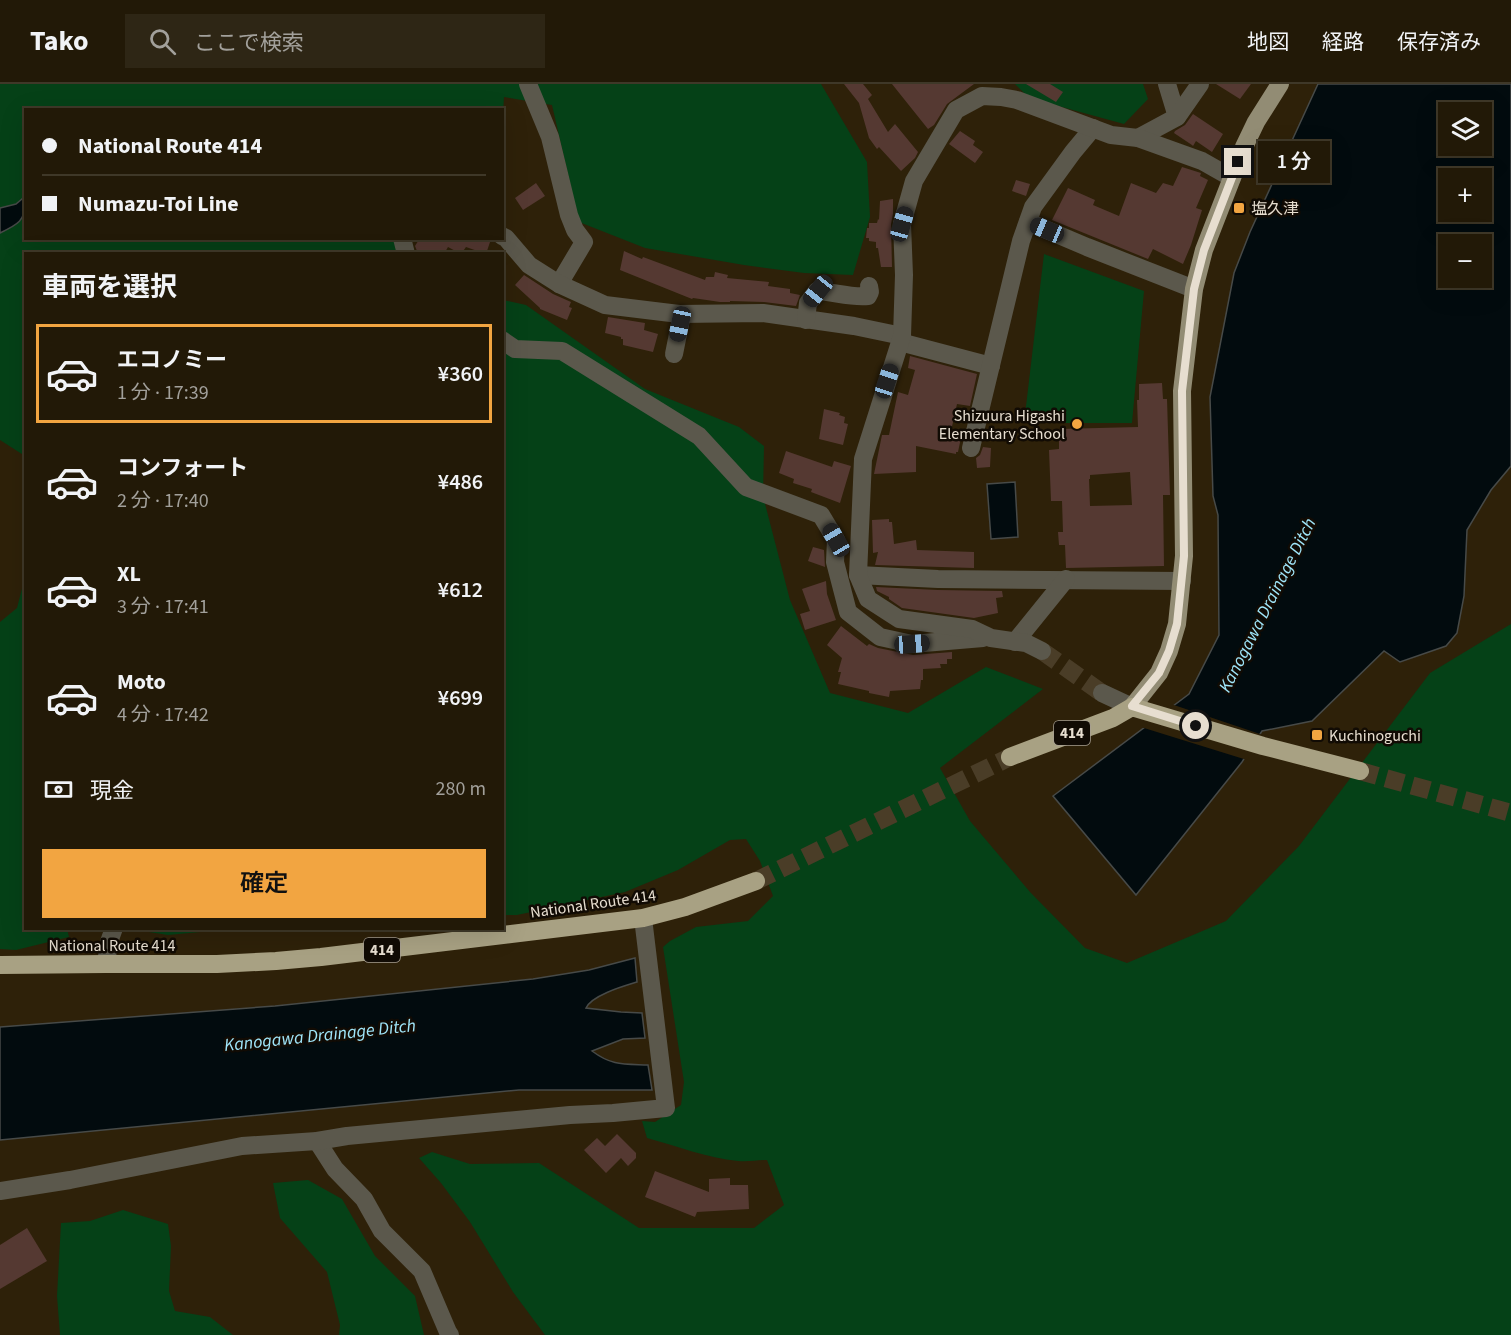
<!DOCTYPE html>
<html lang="ja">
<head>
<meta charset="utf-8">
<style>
	:root { --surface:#221907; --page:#2e2615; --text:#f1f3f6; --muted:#a2a09b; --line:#3f3828; --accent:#f2a541 }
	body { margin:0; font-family:"Source Sans 3","Noto Sans JP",sans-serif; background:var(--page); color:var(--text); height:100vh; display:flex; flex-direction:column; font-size:22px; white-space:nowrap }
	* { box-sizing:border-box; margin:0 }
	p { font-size:20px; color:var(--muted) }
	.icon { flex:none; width:33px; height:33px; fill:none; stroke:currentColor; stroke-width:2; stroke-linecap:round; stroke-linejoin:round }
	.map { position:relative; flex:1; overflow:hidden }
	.details { position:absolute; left:24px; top:168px; width:480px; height:678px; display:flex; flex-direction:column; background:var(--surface); border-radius:0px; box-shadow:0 6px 24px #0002,0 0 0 2px var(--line) }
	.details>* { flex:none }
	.hud { position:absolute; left:24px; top:24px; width:480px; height:132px; border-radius:0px; box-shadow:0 6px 24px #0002,0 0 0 2px var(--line); display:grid; align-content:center; height:132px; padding:0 18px; background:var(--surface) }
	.tools { position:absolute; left:1438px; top:18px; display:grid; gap:12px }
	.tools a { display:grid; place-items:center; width:54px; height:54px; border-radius:0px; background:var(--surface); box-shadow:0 6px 24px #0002,0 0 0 2px var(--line); font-size:30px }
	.end { position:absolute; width:27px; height:27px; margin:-14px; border:8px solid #e7ded0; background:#111; box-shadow:0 0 0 3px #111 }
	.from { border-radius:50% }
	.bubble { position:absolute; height:42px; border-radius:0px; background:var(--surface); box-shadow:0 6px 24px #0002,0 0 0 2px var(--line); font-size:20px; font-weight:600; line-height:42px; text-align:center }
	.car { position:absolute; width:18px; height:36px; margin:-18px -9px; border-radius:8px; box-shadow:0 0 4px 2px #0007; background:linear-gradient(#222 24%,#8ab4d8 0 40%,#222 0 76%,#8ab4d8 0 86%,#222 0) }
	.hud b { display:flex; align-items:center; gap:21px; height:57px; font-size:22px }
	.hud b+b { border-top:2px solid var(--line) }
	.hud i { width:15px; height:15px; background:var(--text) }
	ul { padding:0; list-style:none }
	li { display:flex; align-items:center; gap:18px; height:99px; margin:0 12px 9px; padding:0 6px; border:3px solid transparent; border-radius:0px }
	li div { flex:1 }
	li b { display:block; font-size:22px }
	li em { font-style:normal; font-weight:600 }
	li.on { border-color:var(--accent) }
	li>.icon { width:54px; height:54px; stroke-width:1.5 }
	h2 { padding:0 18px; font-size:27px; line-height:72px }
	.pay { display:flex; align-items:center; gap:15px; height:66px; padding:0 18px; font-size:22px }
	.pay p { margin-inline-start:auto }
	.primary-button { display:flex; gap:12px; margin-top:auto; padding:12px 18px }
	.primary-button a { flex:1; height:69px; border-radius:0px; background:var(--accent); color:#111; font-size:24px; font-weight:600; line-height:69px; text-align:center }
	header { display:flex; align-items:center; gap:36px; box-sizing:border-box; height:84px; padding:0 30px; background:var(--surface); border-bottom:2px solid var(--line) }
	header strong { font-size:28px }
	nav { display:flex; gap:33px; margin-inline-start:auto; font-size:21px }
	.search { width:420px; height:54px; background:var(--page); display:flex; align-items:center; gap:15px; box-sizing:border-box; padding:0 21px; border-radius:0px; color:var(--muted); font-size:22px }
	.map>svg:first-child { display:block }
	.green { fill:#054117 }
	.water { fill:#020b0e; stroke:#474a48; stroke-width:1.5; fill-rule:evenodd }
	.pier { fill:#2e2109 }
	.building { fill:#553932; fill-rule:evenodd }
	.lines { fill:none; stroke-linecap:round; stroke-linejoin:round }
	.street-tunnel { stroke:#4a3d27; stroke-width:18; stroke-dasharray:18 9; stroke-linecap:butt }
	.highway-tunnel { stroke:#4a3d27; stroke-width:18; stroke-dasharray:18 9; stroke-linecap:butt }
	.street { stroke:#5b584c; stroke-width:18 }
	.primary { stroke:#928c74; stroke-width:18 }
	.highway { stroke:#a8a183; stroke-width:18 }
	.route { stroke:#e7ded0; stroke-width:8 }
	.poi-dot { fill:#f2a541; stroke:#110b04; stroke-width:2 }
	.labels { text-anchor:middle; stroke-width:5; stroke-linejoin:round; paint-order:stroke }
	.shield { fill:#110b04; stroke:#a79f93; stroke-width:1.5 }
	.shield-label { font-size:15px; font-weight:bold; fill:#e7ded0 }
	.poi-label { font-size:16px; fill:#e7ded0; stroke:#110b04; text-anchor:start }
	.street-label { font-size:16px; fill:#e7ded0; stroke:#110b04 }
	.water-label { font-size:18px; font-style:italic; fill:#a0e6fa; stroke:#110b04 }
</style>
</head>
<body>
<header>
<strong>Tako</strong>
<div class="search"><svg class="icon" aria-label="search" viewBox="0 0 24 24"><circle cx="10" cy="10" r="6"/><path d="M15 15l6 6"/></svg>ここで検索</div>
<nav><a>地図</a><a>経路</a><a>保存済み</a></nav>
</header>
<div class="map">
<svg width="1511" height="1251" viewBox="0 0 1511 1251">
	<rect width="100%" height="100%" fill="#2e2109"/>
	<g class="green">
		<path d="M0 0H821L867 78 870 133 853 191 804 189 744 181 645 164 579 138 552 21 504 13 503 30 502 26H26V154L400 155V170H26L25 372 0 356Z"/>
		<path d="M1015 0H1143L1148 15 1124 40 1029 14Z"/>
		<path d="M1044 170 1144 207 1132 339H1024Z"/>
		<path d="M503 216 526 221 645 305 739 343 764 362 763 412 790 516 830 609 908 629 986 583 1043 605 940 684 970 737 1030 808 1085 864 1127 879 1226 837 1299 762 1430 589 1511 540V1251H545L513 1208 470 1138 441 1099 419 1074 432 1068 470 1080 539 1079 639 1144H754L784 1121 767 1076C757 1076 748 1078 738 1077 707 1074 677 1062 647 1054L642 1037 655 1038 681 1021 684 998 663 863 670 857 696 843 748 837 773 812 760 777 746 755 730 756 678 786 625 808 517 831H503Z"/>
		<path d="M25 493 26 844 67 845 69 853 16 866 0 865V538L17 524Z"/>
		<path d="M149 844H232V845L168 851 149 848Z"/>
		<path d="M308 1096 342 1115 375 1172 415 1212 424 1251H339L340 1241 327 1188 280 1134 273 1099Z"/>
		<path d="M123 1126 168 1140 171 1162 169 1207 175 1227 210 1233 233 1251H60L57 1212 61 1139 90 1137Z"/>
	</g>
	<g class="water">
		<path d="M1318 0H1511V382L1491 406 1467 446 1464 512 1457 549 1446 562 1400 578 1384 567 1312 637 1262 647 1242 678 1136 811 1053 712 1189 610 1219 551 1218 431 1213 412 1210 313 1234 189 1250 148ZM1449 28H1482V62H1449ZM1449 94H1482V128H1449ZM1449 160H1482V194H1449Z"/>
		<path d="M22 115 25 117C26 137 17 141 0 149V124L16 120Z"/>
		<path d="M1015 398 1018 453 991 455 987 400Z"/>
		<path d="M635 874 637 898C624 902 592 911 586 924L621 928 642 929 645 954 623 955 592 967C612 982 624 980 648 981L652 1006H519L0 1056V943L275 922 533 895 589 886Z"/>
	</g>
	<path class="pier" d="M1171 620 1263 651 1247 676 1144 644H1138Z"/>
	<g class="building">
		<path d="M844 0H863L872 11 868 15 888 48 895 40 918 68 915 74 901 87 879 63 877 65 869 54 859 19Z"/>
		<path d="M892 0H974L947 20 934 41 928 45Z"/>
		<path d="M1026 0H1050L1063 8 1056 18Z"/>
		<path d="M1216 0H1251L1240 15Z"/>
		<path d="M1193 30 1223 50 1212 68 1196 57 1193 62 1192 61 1174 49 1175 47 1185 41Z"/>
		<path d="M960 47 975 57 973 61 983 68 975 79 949 60Z"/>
		<path d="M1182 83 1201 89 1200 92 1208 96 1196 124 1202 126 1191 161 1183 180 1153 165 1148 175 1052 136 1068 104 1095 116 1093 121 1119 132 1131 99 1156 109 1163 99 1173 102Z"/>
		<path d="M1016 96 1030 100 1026 112 1012 107Z"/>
		<path d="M536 99 545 112 523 126 515 114Z"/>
		<path d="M893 115V130L891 140 892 183H881L878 164H876V158L869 157V154H866L867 144H869V139H877L878 135 879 136 880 117Z"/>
		<path d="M420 154H491V155L486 170 466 163 461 170 448 163 444 170H421L417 167 415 162Z"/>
		<path d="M624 167 642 175 643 173 705 196 706 193H714L715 188 728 191 727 194 769 198 768 202 790 205V209L800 211 796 222 764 218 730 217V218H720L693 214 692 215 620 186Z"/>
		<path d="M524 191 553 210 571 218 569 223 572 224 567 236 540 225V224L515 201Z"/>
		<path d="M608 233 645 239 644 246 658 250 653 268 623 261V255H621V253L605 249Z"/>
		<path d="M910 272 977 290 970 322 957 320 951 347 962 349 958 368H956V370L916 362V388L874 390 882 351H889L898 308 908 311 915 286 908 284Z"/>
		<path d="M1162 299 1163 315H1167L1170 411H1163L1164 482 1066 484 1065 461H1059L1058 448H1063L1062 417H1051L1049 366 1059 365V345L1138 343 1137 316H1139V300ZM1130 388 1132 421 1090 422 1089 395H1090V391Z"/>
		<path d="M824 325 840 329 839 331 845 333 844 339 848 340 843 361 819 355Z"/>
		<path d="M983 363 991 364 990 383 977 384 976 374 980 371Z"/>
		<path d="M786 367 832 383 834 377 851 382 840 419 811 408 812 405 793 399 794 395 779 389Z"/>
		<path d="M889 435V438H892L894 460 916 456 917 466 974 468V484L875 481 878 468 873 469 872 436Z"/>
		<path d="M813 463 824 466 825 483 808 477Z"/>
		<path d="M826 497 827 510 836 536 805 546 800 530 810 527 802 505Z"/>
		<path d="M876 503 938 506 1002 507 1003 513 996 514 998 529 974 534 902 524 889 515V513L877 507Z"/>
		<path d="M841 542 867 562 869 560 878 564 913 571 952 568V575H947V580H940L941 584 923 585V596H921L920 605 890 607 889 613 869 609V607L838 600 841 588H838L842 574 827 561Z"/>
		<path d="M617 1050 636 1069V1074L628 1082 621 1074 606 1089 584 1066 597 1054 605 1062Z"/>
		<path d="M655 1087 709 1108V1095L730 1094V1101H748L749 1125 697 1128 695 1133 645 1113Z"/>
		<path d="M27 1144 47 1177 0 1205V1161Z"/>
	</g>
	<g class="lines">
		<path class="street-tunnel" d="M1042 567 1102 609"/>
		<g class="highway-tunnel">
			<path d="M1360 687 1511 729"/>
			<path d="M756 797 1010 673"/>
		</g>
		<g class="street">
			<path d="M528 0 550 53 569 131 575 146 584 158 559 200"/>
			<path d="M1167 0 1177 33"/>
			<path d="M1138 54 1177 33 1200 0"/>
			<path d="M1028 138 1087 163 1194 205"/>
			<path d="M502 152 506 154 529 181 559 200 605 221 679 230 763 229 854 242 902 252"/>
			<path d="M402 154 406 170"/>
			<path d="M806 236 808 219 817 207C834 208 852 214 868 212L870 208 869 202"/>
			<path d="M502 256 515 265 562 267 699 352 746 403 821 431 836 456 835 478 848 528 880 553 912 560 983 554"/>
			<path d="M900 258 991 282"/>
			<path d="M674 270 682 230"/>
			<path d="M971 364 1021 157 1033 123 1073 68 1093 44"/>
			<path d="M858 491 938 495 1182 497"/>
			<path d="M1015 558 1066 495"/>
			<path d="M1042 567 1026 559 991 554 972 545 899 535 868 515 858 491 863 375 902 252 904 191 902 140 914 97 956 26 982 12 1001 13 1017 16 1111 51 1138 54 1202 77 1232 94"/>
			<path d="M1102 609 1132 623"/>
			<path d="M106 880 109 858 114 844"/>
			<path d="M317 1057 335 1085 364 1115 382 1147 422 1187 448 1248 450 1251"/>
			<path d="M0 1107 70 1096 242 1062 317 1057 347 1052 570 1031 613 1029 666 1024 643 834"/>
		</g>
		<path class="primary" d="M1132 623 1159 589 1169 567 1177 540 1184 472 1182 307 1194 205 1204 166 1244 63 1256 38 1280 0"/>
		<g class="highway">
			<path d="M1010 673 1113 634 1132 623 1263 662 1360 687"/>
			<path d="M0 881 106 880H217L276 877 321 873 643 834 685 823 756 797"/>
		</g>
	</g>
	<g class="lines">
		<path class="route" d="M1196 642 1132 622 1159 589 1169 567 1177 540 1184 472 1182 307 1194 205 1204 166 1238 78"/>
	</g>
	<g class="poi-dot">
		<rect x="1233" y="118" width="12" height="12" rx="3"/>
		<circle cx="1077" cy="340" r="6"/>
		<rect x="1311" y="645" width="12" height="12" rx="3"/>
	</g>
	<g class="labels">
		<g class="shield">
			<rect x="1054" y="637" width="36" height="24" rx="4.5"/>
			<rect x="364" y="854" width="36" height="24" rx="4.5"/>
		</g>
		<g class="shield-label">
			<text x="1072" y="654">414</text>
			<text x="382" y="871">414</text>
		</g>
		<g class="poi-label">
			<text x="1251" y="130">塩久津</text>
			<text x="1065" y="337" text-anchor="end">Shizuura Higashi<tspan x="1065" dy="18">Elementary School</tspan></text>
			<text x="1329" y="657">Kuchinoguchi</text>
		</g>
		<g class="street-label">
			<text transform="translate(593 819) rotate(-8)" y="6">National Route 414</text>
			<text x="112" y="867">National Route 414</text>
		</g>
		<g class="water-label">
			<text transform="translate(1267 521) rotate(-63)" y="6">Kanogawa Drainage Ditch</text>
			<text transform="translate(320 951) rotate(-6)" y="6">Kanogawa Drainage Ditch</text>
		</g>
	</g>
</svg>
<div class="tools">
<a><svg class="icon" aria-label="layers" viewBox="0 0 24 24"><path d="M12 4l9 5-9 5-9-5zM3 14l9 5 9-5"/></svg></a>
<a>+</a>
<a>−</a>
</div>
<i class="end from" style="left:1196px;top:642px"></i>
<i class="end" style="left:1238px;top:78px"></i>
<div class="bubble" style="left:1258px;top:57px;width:72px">1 分</div>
<i class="car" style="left:902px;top:140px;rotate:16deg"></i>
<i class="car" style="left:1047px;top:146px;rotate:293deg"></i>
<i class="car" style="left:818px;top:207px;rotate:219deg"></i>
<i class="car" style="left:680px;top:240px;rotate:192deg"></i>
<i class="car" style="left:887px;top:297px;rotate:18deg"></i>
<i class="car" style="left:836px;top:456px;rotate:330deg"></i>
<i class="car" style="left:912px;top:560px;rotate:86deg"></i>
<div class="hud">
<b><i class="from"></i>National Route 414</b>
<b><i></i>Numazu-Toi Line</b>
</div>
<section class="details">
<h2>車両を選択</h2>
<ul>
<li class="on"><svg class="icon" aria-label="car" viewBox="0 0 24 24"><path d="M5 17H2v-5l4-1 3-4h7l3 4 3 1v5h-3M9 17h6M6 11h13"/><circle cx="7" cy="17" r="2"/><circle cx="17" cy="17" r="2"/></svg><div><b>エコノミー</b><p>1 分 · 17:39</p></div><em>¥360</em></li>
<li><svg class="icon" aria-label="car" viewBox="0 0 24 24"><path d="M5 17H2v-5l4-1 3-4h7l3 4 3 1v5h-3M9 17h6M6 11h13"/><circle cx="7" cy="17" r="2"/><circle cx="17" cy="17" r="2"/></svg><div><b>コンフォート</b><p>2 分 · 17:40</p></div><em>¥486</em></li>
<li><svg class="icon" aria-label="car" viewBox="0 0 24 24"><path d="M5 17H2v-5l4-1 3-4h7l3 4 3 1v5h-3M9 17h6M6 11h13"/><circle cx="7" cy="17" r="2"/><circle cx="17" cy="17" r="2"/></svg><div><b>XL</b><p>3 分 · 17:41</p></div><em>¥612</em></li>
<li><svg class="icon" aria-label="car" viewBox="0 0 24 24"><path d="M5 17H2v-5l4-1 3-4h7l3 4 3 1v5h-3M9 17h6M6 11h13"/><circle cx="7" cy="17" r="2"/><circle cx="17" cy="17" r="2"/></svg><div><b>Moto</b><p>4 分 · 17:42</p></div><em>¥699</em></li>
</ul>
<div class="pay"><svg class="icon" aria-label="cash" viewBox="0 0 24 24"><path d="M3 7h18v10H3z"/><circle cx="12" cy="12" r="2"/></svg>現金<p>280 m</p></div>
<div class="primary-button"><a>確定</a></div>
</section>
</div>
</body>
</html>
